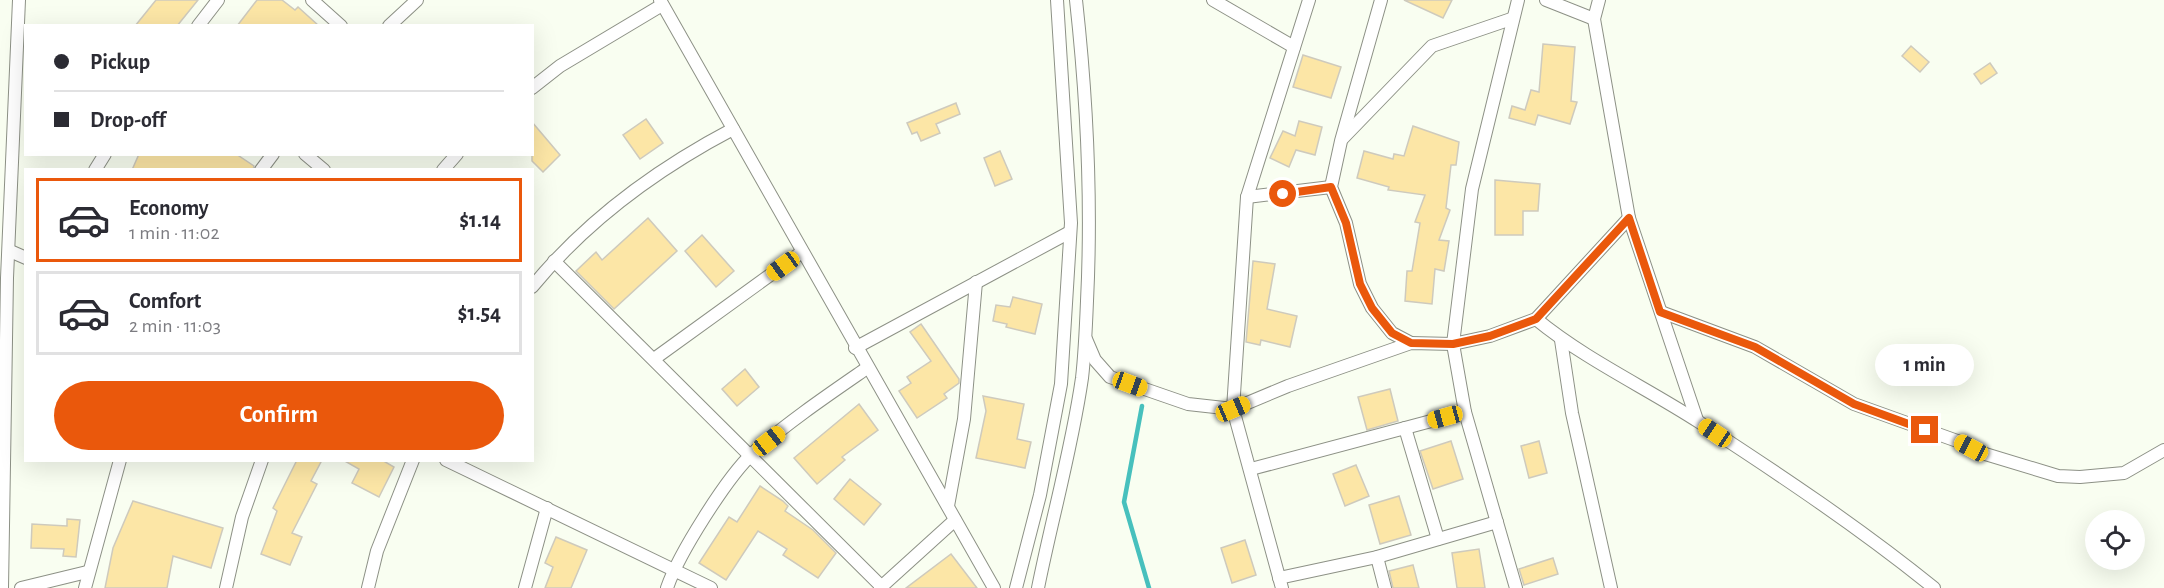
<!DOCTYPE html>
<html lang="en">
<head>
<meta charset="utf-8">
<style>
	:root { --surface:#fff; --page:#f2f2f3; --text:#2b2b33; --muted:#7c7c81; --line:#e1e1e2; --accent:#ea580c }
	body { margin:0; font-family:"Alegreya Sans",sans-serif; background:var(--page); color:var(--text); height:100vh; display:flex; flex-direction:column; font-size:22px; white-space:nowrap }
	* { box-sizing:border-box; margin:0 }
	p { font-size:20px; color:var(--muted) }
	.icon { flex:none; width:33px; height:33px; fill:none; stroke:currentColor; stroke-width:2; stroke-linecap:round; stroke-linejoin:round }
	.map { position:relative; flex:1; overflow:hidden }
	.sheet { position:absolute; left:24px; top:168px; width:510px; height:294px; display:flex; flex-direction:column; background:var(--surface); border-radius:0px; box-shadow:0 6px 24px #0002 }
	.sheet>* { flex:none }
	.banner { position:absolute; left:24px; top:24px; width:510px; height:132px; border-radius:0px; box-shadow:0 6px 24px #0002; display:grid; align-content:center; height:132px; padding:0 30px; background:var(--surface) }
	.fabs { position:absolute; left:2085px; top:510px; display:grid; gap:12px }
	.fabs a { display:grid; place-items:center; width:60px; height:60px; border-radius:50%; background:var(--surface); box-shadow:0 6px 24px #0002; font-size:30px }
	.end { position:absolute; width:27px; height:27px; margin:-14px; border:8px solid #ea580c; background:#fff; box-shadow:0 0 0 3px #fff }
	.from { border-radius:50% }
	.bubble { position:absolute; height:42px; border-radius:21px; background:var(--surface); box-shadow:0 6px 24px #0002; font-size:20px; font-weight:600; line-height:42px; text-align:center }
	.car { position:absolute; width:18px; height:36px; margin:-18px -9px; border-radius:8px; box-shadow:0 0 4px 2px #0007; background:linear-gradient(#f5c518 24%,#345 0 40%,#f5c518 0 76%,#345 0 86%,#f5c518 0) }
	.banner b { display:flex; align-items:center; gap:21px; height:57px; font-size:22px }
	.banner b+b { border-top:2px solid var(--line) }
	.banner i { width:15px; height:15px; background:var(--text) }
	ul { padding:10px 0 0; list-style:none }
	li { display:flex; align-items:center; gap:18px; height:84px; margin:0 12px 9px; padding:0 18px; border:3px solid var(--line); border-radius:0px }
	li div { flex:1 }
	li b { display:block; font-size:22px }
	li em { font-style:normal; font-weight:600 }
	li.active { border-color:var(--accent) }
	li>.icon { width:54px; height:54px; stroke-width:1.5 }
	.primary-button { display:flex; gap:12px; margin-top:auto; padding:12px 30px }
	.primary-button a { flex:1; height:69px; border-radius:36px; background:var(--accent); color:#fff; font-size:24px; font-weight:600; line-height:69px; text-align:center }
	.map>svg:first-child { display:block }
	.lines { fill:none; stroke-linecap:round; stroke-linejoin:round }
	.stream { stroke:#47c0bd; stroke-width:4.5 }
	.building { fill:#fce6a6; stroke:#cecabd; stroke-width:1.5 }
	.minor-casing { stroke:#8d9186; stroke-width:14 }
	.minor { stroke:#fff; stroke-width:12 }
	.route { stroke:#ea580c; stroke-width:8 }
</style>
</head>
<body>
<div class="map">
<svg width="2164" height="588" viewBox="0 0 2164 588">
	<rect width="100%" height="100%" fill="#f9fef1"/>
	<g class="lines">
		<path class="stream" d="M1142 406 1124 502 1149 588"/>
	</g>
	<g class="building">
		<path d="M156 0H198L177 26H135Z"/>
		<path d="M257 0H282L295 10 298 7 319 26H237Z"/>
		<path d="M1404 0H1452L1443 18Z"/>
		<path d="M1543 44 1575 47 1571 101 1577 102 1570 124 1538 115 1535 125 1509 118 1512 106 1525 110 1531 90 1539 92Z"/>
		<path d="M1911 46 1929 62 1920 72 1902 56Z"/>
		<path d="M1303 55 1341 67 1331 98 1293 87Z"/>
		<path d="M1990 63 1997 73 1981 84 1974 74Z"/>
		<path d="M956 103 960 114 936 124 940 133 921 141 917 132 912 134 907 123Z"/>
		<path d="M646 119 663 143 640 159 623 135Z"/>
		<path d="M1299 121 1322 127 1315 155 1296 150 1289 167 1270 158 1283 131 1295 136Z"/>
		<path d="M532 122 560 155 543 172 532 161Z"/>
		<path d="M1413 126 1459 142 1456 165H1451L1446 208 1450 210 1439 240 1449 241 1444 271 1435 269 1432 304 1405 301 1407 271H1412L1420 223 1415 222 1425 195 1388 190 1389 187 1357 178 1364 151 1393 159 1394 154 1404 156Z"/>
		<path d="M1000 151 1012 179 995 186 984 158Z"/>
		<path d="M139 154H236L254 166 253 170H132Z"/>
		<path d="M1495 180 1540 184 1538 211H1523V235H1495Z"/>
		<path d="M648 218 677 251 614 309 576 271 596 252 602 260Z"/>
		<path d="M702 235 734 271 716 287 685 251Z"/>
		<path d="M1253 261 1275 264 1267 309 1297 316 1290 347 1261 340 1260 345 1246 342Z"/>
		<path d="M1013 297 1042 304 1035 334 1006 327 1007 324 993 321 996 305 1010 307Z"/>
		<path d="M921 324 959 379V383L944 394 947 398 917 418 899 391 911 383 907 377 931 361 910 332Z"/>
		<path d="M745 369 759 387 737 406 722 389Z"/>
		<path d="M1390 389 1398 421 1367 430 1358 397Z"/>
		<path d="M983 396 1024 404 1017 439 1031 442 1025 468 976 458 986 411Z"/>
		<path d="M859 404 878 430 842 457 845 460 817 484 794 458Z"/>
		<path d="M1451 441 1463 479 1433 489 1420 451Z"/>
		<path d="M1539 441 1547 473 1529 478 1521 446Z"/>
		<path d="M297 460H322L311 481 317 484 292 533 302 537 290 565 261 554 277 511 273 508Z"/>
		<path d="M343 460H382L394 467 379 497 352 483 359 469Z"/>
		<path d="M1356 465 1369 496 1345 506 1333 474Z"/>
		<path d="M850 479 881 504 864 525 834 499Z"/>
		<path d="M760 486 783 501 788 506 785 511 813 530 836 553 818 578 783 555 787 549 758 531 726 580 699 563 729 517 737 522Z"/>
		<path d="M1399 496 1411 535 1380 544 1369 505Z"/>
		<path d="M133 501 223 528 211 568 173 556 167 588H105L113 548Z"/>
		<path d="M67 519 80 520 76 557 63 556 64 549 31 548 32 524 67 526Z"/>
		<path d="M556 537 587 550 571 588H545L553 567 545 563Z"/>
		<path d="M1245 540 1256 575 1232 583 1221 548Z"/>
		<path d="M1479 549 1485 588H1457L1452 553Z"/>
		<path d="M951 554 977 588H906Z"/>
		<path d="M1553 558 1558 574 1524 585 1519 569Z"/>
		<path d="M1413 565 1419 588H1393L1389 571Z"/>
	</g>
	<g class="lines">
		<defs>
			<g id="minor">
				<path d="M312 0 341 26"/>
				<path d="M660 0 994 588"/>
				<path d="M1213 0 1294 47"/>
				<path d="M1381 0 1341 141 1331 187 1346 223 1360 284 1372 308 1392 333 1411 343"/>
				<path d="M1546 0 1594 19"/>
				<path d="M1599 0 1594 19 1629 218 1697 420"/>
				<path d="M198 26 218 0"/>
				<path d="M389 26 417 0"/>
				<path d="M532 88 560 66 662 5"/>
				<path d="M1343 138 1432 46 1511 19"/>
				<path d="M305 154 324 170"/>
				<path d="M95 170 105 154"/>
				<path d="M261 170 273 154"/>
				<path d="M443 170 457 154"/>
				<path d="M1247 197 1331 187"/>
				<path d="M10 251 26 258"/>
				<path d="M554 261 881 586"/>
				<path d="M532 287C587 220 657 169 733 129"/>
				<path d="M1661 312 1755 347 1854 404 1960 442 1982 453 2058 476 2080 477 2124 473 2164 450"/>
				<path d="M1536 319C1586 360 1645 387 1699 422 1779 474 1860 528 1934 588"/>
				<path d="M1086 339 1095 360 1110 377 1188 404 1233 409 1288 386 1411 343 1453 344 1490 336 1536 319 1629 218"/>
				<path d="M1561 340 1572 413 1611 588"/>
				<path d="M855 348 1070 232"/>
				<path d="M654 359 802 252"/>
				<path d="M1405 428 1438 539"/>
				<path d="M446 460 711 588"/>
				<path d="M1251 469 1465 412"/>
				<path d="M948 506 964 419 976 282"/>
				<path d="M1377 557 1385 588"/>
				<path d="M1279 578 1377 557 1497 522"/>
				<path d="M2 588 7 278 19 0"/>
				<path d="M21 588 87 572"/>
				<path d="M85 588 120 460"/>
				<path d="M226 588 242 517 262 460"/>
				<path d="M368 588 377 551 413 460"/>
				<path d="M525 588 547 508"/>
				<path d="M667 588C678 555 727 477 753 453 788 422 828 395 867 368"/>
				<path d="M880 588 955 520"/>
				<path d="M1016 588 1040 495 1061 384 1071 223 1057 0"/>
				<path d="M1038 588C1052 518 1072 448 1082 378 1085 352 1086 326 1087 301 1092 200 1087 100 1076 0"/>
				<path d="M1282 588 1233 409 1247 197 1309 0"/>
				<path d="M1516 588 1465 412 1453 344 1472 189 1518 0"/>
			</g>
		</defs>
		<use href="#minor" class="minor-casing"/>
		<use href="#minor" class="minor"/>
	</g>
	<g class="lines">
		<path class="route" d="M1283 194 1331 187 1346 223 1360 284 1372 308 1392 333 1411 343 1453 344 1490 336 1536 319 1629 218 1660 312 1755 347 1854 404 1925 430"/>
	</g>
</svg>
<div class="fabs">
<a><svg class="icon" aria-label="locate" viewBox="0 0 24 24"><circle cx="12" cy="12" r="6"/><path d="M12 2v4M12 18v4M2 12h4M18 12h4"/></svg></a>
</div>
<i class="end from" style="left:1283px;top:194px"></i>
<i class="end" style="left:1925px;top:430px"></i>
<div class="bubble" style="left:1875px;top:344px;width:99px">1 min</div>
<i class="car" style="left:783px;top:266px;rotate:234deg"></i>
<i class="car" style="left:1130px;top:384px;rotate:110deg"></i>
<i class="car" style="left:1233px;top:409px;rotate:67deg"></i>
<i class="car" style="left:1445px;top:417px;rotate:255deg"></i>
<i class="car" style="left:1715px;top:433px;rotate:304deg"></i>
<i class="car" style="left:769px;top:441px;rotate:52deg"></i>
<i class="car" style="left:1971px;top:448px;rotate:298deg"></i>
<div class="banner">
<b><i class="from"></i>Pickup</b>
<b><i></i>Drop-off</b>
</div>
<section class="sheet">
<ul>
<li class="active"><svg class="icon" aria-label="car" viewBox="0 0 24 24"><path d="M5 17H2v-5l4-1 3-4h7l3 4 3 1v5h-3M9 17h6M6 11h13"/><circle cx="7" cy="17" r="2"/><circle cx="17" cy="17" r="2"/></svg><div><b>Economy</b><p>1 min · 11:02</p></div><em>$1.14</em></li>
<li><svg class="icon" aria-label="car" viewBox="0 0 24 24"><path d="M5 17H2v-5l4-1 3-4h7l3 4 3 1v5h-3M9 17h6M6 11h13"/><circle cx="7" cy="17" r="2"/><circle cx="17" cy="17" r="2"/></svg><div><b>Comfort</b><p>2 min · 11:03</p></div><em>$1.54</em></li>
</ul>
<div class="primary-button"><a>Confirm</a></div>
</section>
</div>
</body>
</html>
